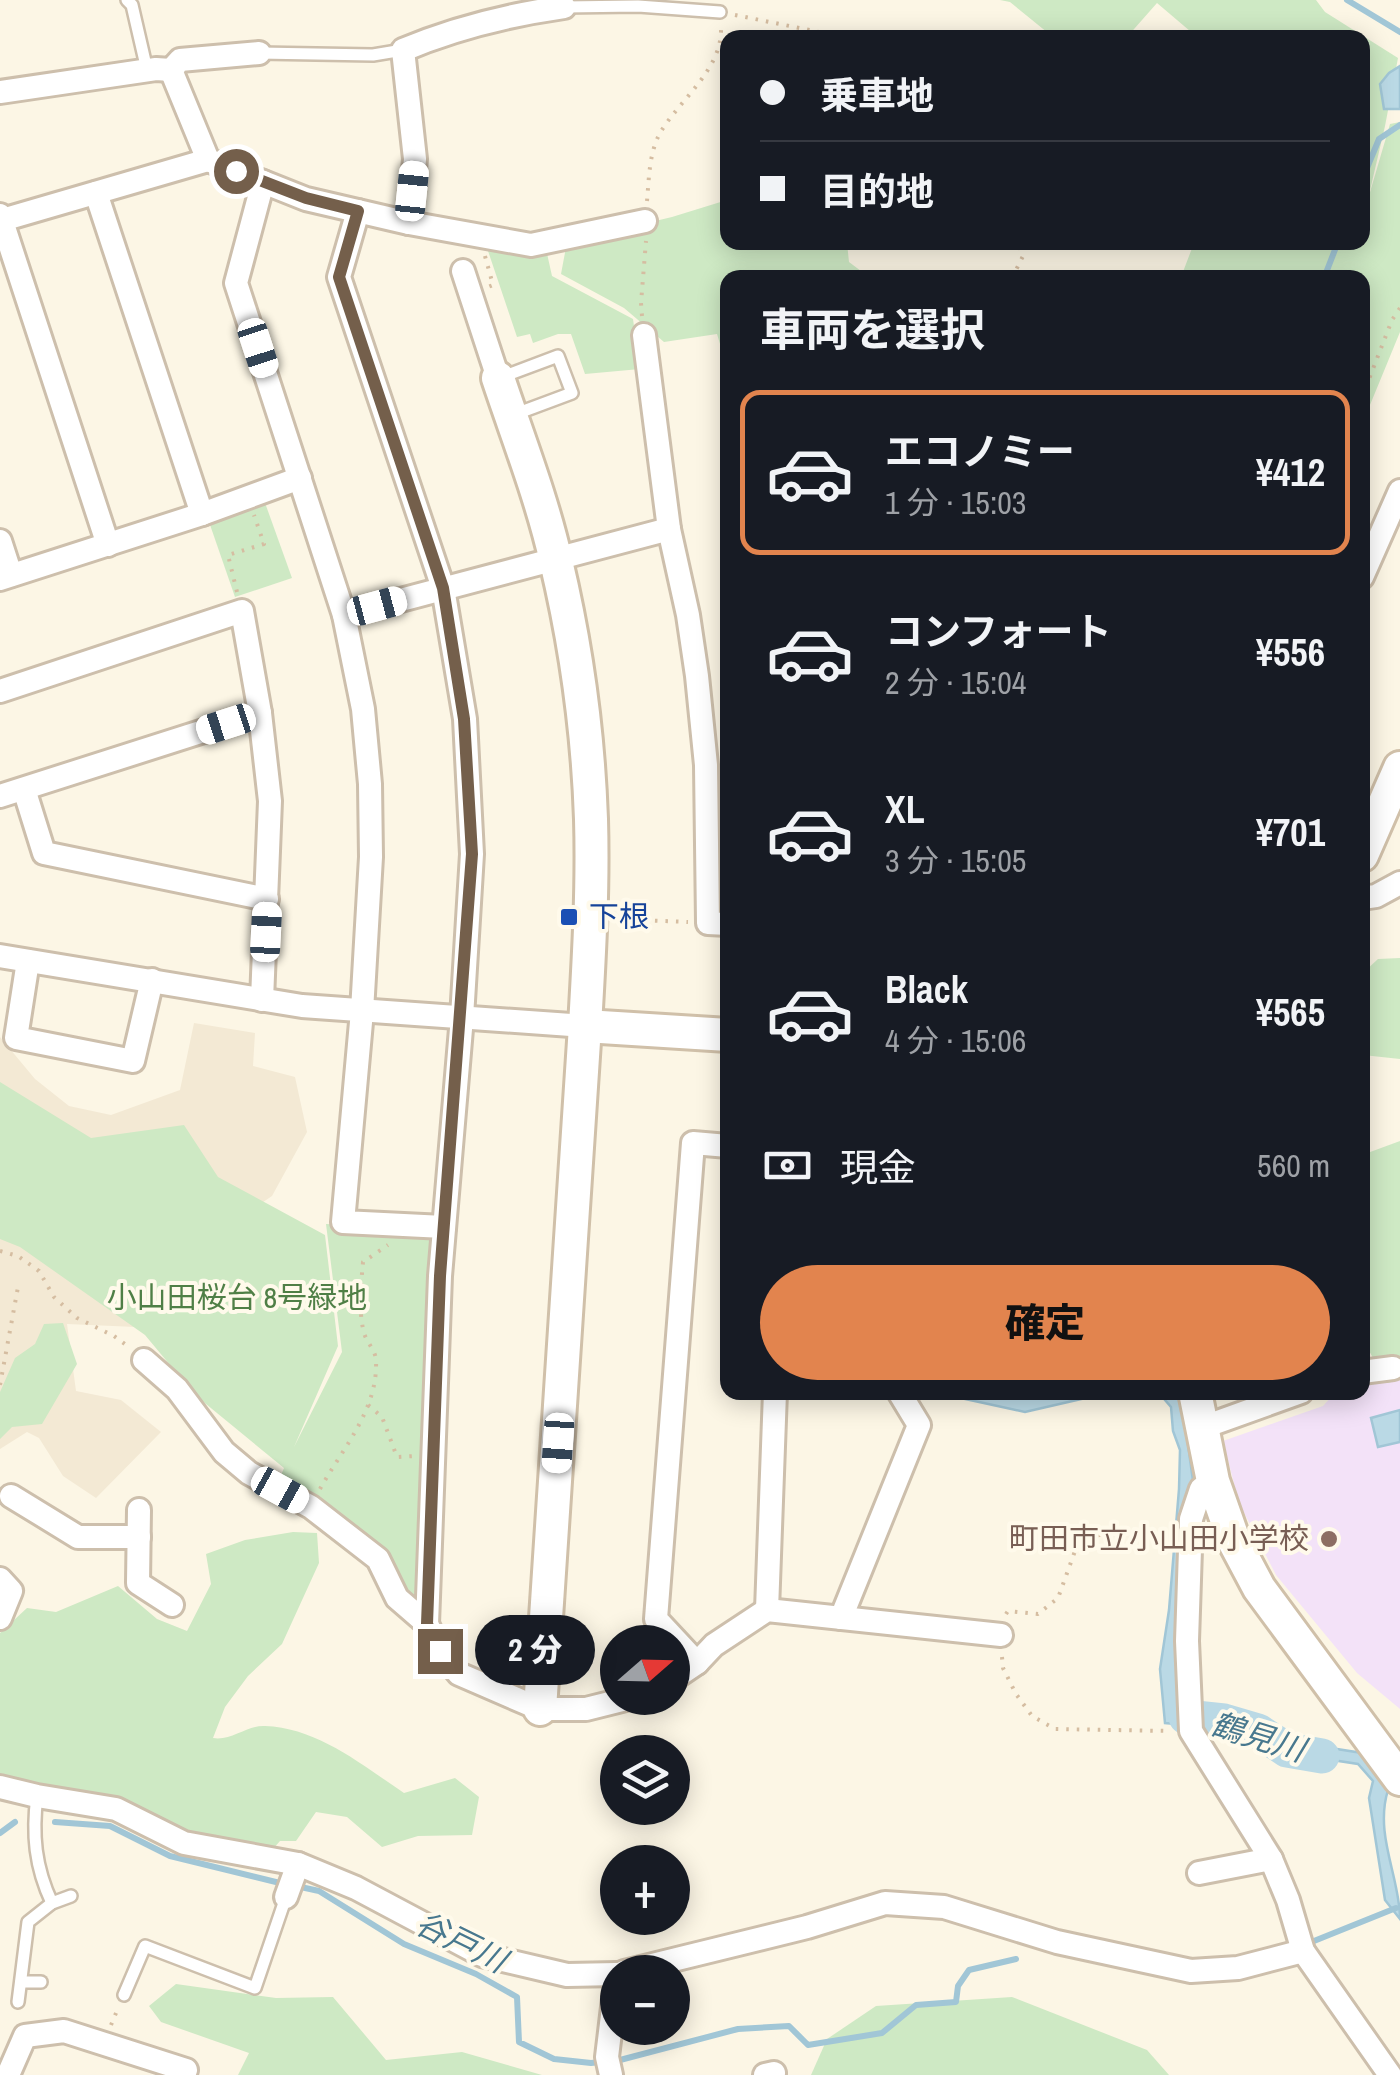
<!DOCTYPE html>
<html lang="ja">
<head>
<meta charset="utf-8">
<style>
	:root { --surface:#171b24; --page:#242831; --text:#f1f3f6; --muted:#9ea1a6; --line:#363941; --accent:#e2844e }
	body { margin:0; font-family:"Archivo Narrow","Noto Sans JP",sans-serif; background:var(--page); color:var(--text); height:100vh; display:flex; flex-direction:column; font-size:38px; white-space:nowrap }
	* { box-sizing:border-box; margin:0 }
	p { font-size:32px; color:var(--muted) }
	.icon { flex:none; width:55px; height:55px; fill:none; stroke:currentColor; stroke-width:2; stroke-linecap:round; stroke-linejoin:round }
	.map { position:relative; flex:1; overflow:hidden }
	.panel { position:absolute; left:720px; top:270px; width:650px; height:1130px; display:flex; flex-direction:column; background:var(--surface); border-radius:20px; box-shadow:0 5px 25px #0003 }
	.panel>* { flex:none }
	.top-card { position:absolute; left:720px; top:30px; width:650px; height:220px; border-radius:20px; box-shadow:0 5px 25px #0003; display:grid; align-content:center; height:220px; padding:0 40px; background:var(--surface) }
	.needle { width:65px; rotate:70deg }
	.tools { position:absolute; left:600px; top:1625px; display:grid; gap:20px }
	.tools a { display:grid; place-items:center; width:90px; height:90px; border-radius:50%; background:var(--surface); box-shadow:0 5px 25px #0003; font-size:50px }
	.end { position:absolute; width:45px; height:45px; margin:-22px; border:12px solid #745f4b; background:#fff; box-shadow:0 0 0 5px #fff }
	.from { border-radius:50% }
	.bubble { position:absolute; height:70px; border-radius:35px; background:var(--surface); box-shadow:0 5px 25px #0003; font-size:32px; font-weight:800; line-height:70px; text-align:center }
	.car { position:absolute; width:30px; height:60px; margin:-30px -15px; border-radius:12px; box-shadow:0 0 8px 2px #0007; background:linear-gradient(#fff 24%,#345 0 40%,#fff 0 76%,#345 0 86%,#fff 0) }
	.top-card b { display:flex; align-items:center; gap:35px; height:95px; font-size:38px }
	.top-card b+b { border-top:2px solid var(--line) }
	.top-card i { width:25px; height:25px; background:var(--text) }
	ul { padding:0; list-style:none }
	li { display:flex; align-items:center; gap:30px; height:165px; margin:0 20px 15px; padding:0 20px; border:5px solid transparent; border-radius:20px }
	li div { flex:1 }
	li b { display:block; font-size:38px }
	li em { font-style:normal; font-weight:800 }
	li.active { border-color:var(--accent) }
	li>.icon { width:90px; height:90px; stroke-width:1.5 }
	h2 { padding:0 40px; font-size:45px; line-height:120px }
	.pay { display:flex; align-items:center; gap:25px; height:110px; padding:0 40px; font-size:38px }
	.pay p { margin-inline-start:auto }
	.primary-button { display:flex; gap:20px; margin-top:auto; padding:20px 40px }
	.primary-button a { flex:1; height:115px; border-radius:60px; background:var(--accent); color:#111; font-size:40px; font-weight:800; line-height:115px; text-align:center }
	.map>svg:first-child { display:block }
	.residential { fill:#f3e9d4 }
	.education { fill:#f3e2f8 }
	.green { fill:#cee9c4 }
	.water { fill:#bad9e5; stroke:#a1c6d6; stroke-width:2.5 }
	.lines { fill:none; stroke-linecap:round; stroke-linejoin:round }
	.stream { stroke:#a1c6d6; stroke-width:6 }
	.river { stroke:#bad9e5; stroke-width:35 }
	.lane-casing { stroke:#cdbfac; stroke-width:16 }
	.street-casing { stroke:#cdbfac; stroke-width:28 }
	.secondary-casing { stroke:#d0c0a9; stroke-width:38 }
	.path { stroke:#d5bda1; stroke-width:4; stroke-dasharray:2.5 8; stroke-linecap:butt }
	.lane { stroke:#fff; stroke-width:11 }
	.street { stroke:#fff; stroke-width:22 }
	.secondary { stroke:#fff; stroke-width:32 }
	.route { stroke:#745f4b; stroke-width:12 }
	.transit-dot { fill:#1a4fb4; stroke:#fffaeb; stroke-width:4 }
	.education-dot { fill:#8d6e63; stroke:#fffaeb; stroke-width:4 }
	.labels { text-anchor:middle; stroke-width:8; stroke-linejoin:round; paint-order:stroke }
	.transit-label { font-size:30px; fill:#164399; stroke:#fffaeb; text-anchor:start }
	.park-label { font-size:30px; fill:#4f7f46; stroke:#fffaeb }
	.education-label { font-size:30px; fill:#785e54; stroke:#fffaeb; text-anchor:end }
	.water-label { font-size:32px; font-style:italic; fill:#48788e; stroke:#fffaeb }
</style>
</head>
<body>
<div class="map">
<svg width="1400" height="2075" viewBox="0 0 1400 2075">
	<rect width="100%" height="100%" fill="#fcf6e5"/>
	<path class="residential" d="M194 1023 255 1033 253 1066 295 1077 307 1132 272 1196 250 1211 204 1330 67 1324 76 1391 121 1400 161 1432 96 1498 63 1476 39 1438 27 1432 0 1449V1037L35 1079 69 1106 111 1115 180 1090Z"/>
	<path class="education" d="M1400 1374V1709L1357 1673 1276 1575 1239 1503 1223 1441 1323 1406 1335 1393 1362 1392 1363 1379Z"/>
	<g class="green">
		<path d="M1000 0H1316L1325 12 1398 58 1385 126 1368 199 1390 124 1400 122V332L1363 422 1362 278 1181 277 1194 243 1362 242V38L1197 37 1157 3 1127 37H1053L1010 2Z"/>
		<path d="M727 200 728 242 847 243 849 262 869 277 728 278 727 367 717 334 664 342 624 308 561 274 567 242 672 217Z"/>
		<path d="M486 245 527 256 546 249 552 276 633 319 640 369 585 374 571 334H558L533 343 530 334 517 337Z"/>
		<path d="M264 500 292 578 235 597 208 519Z"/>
		<path d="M1400 958V1059L1363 1055V973L1378 959Z"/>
		<path d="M0 1082 91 1138 184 1125 218 1177 325 1235 338 1346 294 1447 342 1352 326 1224 440 1230 425 1619 383 1559 277 1485 284 1468 195 1395 145 1335 20 1247 0 1239Z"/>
		<path d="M1400 1141V1380L1387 1383 1363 1340 1362 1155Z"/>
		<path d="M63 1323 77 1364 42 1424 12 1427 0 1439V1392L15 1358 35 1344 44 1324Z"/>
		<path d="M293 1532 317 1533 319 1563 282 1644 248 1676 225 1707 213 1738C232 1741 247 1725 265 1726 318 1728 362 1765 404 1793L455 1778 479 1797 472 1835 418 1836 382 1847 347 1817 316 1812 296 1841H280L265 1858 116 1809 0 1787V1633L27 1608 56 1612 118 1586 157 1619 187 1631 211 1584 206 1554 245 1540Z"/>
		<path d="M176 1984 276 1998 333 1997 386 2060 462 2052 542 2075H238L249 2053 161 2022 149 2006Z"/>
		<path d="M1012 1997 1147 2050 1169 2075H811L827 2039 876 2006Z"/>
	</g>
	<g class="water">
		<path d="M1400 66V109H1384L1380 84 1389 73Z"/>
		<path d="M956 1393H1098L1094 1396 1025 1412 961 1398Z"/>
		<path d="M1159 1393H1181L1193 1481 1181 1526 1199 1716 1228 1713 1251 1719 1286 1741 1362 1753 1388 1790C1374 1835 1400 1877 1400 1919L1385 1900 1369 1798 1373 1781 1358 1764 1287 1753 1270 1738 1244 1725 1225 1722 1200 1726 1165 1723 1160 1669 1169 1610 1179 1489 1180 1450 1173 1431 1171 1407Z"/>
		<path d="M1400 1410V1442L1378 1447 1371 1418Z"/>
	</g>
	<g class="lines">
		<g class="stream">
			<path d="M1347 0 1400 32"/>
			<path d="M1362 180 1379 139 1400 125"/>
			<path d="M1324 278 1338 242"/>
			<path d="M55 1822 110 1826 170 1856 284 1884"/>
			<path d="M0 1833 15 1822"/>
			<path d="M296 1886 319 1891 404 1944 476 1974 517 1997 519 2042 554 2059 591 2063 620 2060 738 2029 789 2026 808 2045 882 2033 916 2005 956 2002 958 1986 969 1970 1016 1959"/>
			<path d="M1309 1943 1396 1908"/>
		</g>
		<path class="river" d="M1186 1717 1224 1721 1258 1731 1287 1750 1322 1756"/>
		<defs>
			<g id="lane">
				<path d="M127 0 132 5 147 70"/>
				<path d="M564 7 638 6 720 12"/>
				<path d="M259 53 373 55 403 50"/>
				<path d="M502 377 558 356 572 393 513 415"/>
				<path d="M37 1796C32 1834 35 1867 52 1903"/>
				<path d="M21 1982H41"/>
				<path d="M124 1995 145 1946 255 1988 286 1897"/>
				<path d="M18 2002 28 1922 52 1903 71 1896"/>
			</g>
			<g id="street">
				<path d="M171 70 208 160 306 199 409 223 531 245 645 221"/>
				<path d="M0 92 156 69 171 70 180 60 259 53"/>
				<path d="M263 182 236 283 344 615 363 709 370 784 371 857 362 1011 343 1222 444 1227"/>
				<path d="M96 193 202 514"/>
				<path d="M0 215 108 545"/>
				<path d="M2 220 208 160"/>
				<path d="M409 223 415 159 403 50C455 28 508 15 564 7"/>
				<path d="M463 271 498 378"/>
				<path d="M644 335 669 529 688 615 697 676 706 765 708 923 728 924"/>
				<path d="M0 541 11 575"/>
				<path d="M1362 577 1400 491"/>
				<path d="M0 579 202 514 300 478"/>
				<path d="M344 615 669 529"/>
				<path d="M0 691 242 611 260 713 270 801 262 1000"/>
				<path d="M24 789 44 853 267 899"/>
				<path d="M0 796 260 713"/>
				<path d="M1362 898 1376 896 1400 883"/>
				<path d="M0 956 302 1006 585 1026"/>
				<path d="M28 961 16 1038 133 1061 152 980"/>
				<path d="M144 1360 177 1389 224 1452 249 1473 311 1507 378 1559 397 1598 427 1624 440 1276 462 1017 472 854 465 719 443 588 339 277 358 211"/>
				<path d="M1362 1372 1393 1368"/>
				<path d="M1201 1428 1301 1392"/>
				<path d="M1213 1481 1201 1489 1191 1519 1187 1641 1191 1731 1271 1859 1288 1900 1303 1951 1390 2075"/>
				<path d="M11 1496 78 1537H139"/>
				<path d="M139 1510 138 1583 172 1605"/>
				<path d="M0 1579 11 1591 0 1618"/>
				<path d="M767 1610 775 1392"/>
				<path d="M841 1618 919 1425 899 1392"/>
				<path d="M427 1624 440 1651 459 1674 540 1709H586L630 1698"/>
				<path d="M697 1663 656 1619 693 1143 728 1146"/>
				<path d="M672 1680 697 1663 714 1645 767 1610 1001 1635"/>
				<path d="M0 1787 37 1796 116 1809 184 1843 298 1864 356 1888 482 1955 567 1975 618 1974"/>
				<path d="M1199 1873 1271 1859"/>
				<path d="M286 1897 298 1864"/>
				<path d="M624 1972 807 1927 885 1903 944 1907 1057 1942 1191 1971 1238 1968 1303 1951"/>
				<path d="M8 2075 25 2036 64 2031 186 2070 184 2075"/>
				<path d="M611 2075 607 2057 617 1974"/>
				<path d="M765 2075 774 2073"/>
			</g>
			<g id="secondary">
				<path d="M498 378C518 438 542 499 556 561 576 645 588 732 591 819 593 888 589 957 585 1026L540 1709"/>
				<path d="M1362 855 1400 768"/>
				<path d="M585 1026 728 1035"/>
				<path d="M1195 1392 1213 1481 1234 1541 1259 1588 1400 1779"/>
			</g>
		</defs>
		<use href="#lane" class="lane-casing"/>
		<use href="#street" class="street-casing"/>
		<use href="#secondary" class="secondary-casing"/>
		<g class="path">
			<path d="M735 15 849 38"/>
			<path d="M647 201C649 179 649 153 660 133 680 99 723 69 721 27"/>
			<path d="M485 256 493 285 488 287"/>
			<path d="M1012 278 1023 256 1018 242"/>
			<path d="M642 316 641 303 646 241"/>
			<path d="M1362 397 1392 320 1400 308"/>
			<path d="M237 592 228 555 264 544 254 515"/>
			<path d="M613 919 688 922"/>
			<path d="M0 1251 18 1256 39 1271 54 1297 77 1318 114 1336 129 1347"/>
			<path d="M0 1385 18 1287"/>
			<path d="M368 1405 382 1417 397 1457 414 1456"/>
			<path d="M320 1489C342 1449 378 1410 376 1361 376 1351 367 1343 364 1333 358 1309 361 1286 363 1262L388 1245"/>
			<path d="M1006 1614 1008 1611 1038 1614 1058 1598 1075 1551 1095 1537 1120 1525"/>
			<path d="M1002 1657 1003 1668 1016 1694 1032 1716 1055 1729 1171 1731"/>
			<path d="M111 2025 119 2006"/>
		</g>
		<use href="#lane" class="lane"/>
		<use href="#street" class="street"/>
		<use href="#secondary" class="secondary"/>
	</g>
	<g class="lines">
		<path class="route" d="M236 171 306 198 358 211 339 277 443 588 464 719 472 854 440 1276 427 1624 440 1651"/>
	</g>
	<rect class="transit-dot" x="559" y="907" width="20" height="20" rx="5"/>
	<circle class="education-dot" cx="1329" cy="1539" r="10"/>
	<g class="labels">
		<g class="transit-label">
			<text x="589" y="927">下根</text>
		</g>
		<g class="park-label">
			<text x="237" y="1308">小山田桜台 8号緑地</text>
		</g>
		<g class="education-label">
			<text x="1309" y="1549">町田市立小山田小学校</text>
		</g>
		<g class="water-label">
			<text transform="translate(1258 1737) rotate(17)" y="11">鶴見川</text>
			<text transform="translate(461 1942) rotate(26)" y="11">谷戸川</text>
		</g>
	</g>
</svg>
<div class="tools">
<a><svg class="needle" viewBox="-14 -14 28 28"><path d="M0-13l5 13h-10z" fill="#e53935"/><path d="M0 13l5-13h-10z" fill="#9ea1a6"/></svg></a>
<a><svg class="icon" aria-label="layers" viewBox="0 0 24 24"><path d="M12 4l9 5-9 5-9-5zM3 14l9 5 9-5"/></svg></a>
<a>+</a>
<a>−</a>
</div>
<i class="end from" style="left:236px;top:171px"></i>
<i class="end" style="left:440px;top:1651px"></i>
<div class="bubble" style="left:475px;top:1615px;width:120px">2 分</div>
<i class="car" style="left:412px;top:191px;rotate:6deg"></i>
<i class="car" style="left:258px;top:348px;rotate:162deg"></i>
<i class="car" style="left:377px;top:606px;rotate:75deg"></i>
<i class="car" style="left:226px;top:724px;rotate:252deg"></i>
<i class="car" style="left:266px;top:932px;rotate:3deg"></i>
<i class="car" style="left:558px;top:1443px;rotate:184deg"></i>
<i class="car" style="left:280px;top:1490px;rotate:119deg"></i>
<div class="top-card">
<b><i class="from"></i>乗車地</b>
<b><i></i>目的地</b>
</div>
<section class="panel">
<h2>車両を選択</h2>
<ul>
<li class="active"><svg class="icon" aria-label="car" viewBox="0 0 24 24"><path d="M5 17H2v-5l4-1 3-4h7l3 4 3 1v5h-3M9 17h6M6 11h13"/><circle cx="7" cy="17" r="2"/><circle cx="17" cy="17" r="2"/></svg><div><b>エコノミー</b><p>1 分 · 15:03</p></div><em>¥412</em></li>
<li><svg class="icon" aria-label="car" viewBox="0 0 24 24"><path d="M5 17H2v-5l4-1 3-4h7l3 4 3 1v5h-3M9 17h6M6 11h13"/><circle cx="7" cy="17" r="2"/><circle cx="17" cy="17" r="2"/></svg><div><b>コンフォート</b><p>2 分 · 15:04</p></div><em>¥556</em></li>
<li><svg class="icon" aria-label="car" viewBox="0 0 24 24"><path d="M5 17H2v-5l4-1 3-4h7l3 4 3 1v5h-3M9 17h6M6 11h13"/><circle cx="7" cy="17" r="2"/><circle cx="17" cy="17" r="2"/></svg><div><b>XL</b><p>3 分 · 15:05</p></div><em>¥701</em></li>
<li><svg class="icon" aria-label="car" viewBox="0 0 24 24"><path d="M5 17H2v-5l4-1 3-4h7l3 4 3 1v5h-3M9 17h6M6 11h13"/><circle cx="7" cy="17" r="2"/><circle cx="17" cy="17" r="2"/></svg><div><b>Black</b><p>4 分 · 15:06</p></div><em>¥565</em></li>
</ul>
<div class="pay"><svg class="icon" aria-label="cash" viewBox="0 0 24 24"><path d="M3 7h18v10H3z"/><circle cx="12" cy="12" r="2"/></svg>現金<p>560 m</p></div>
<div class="primary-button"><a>確定</a></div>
</section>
</div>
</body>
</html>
